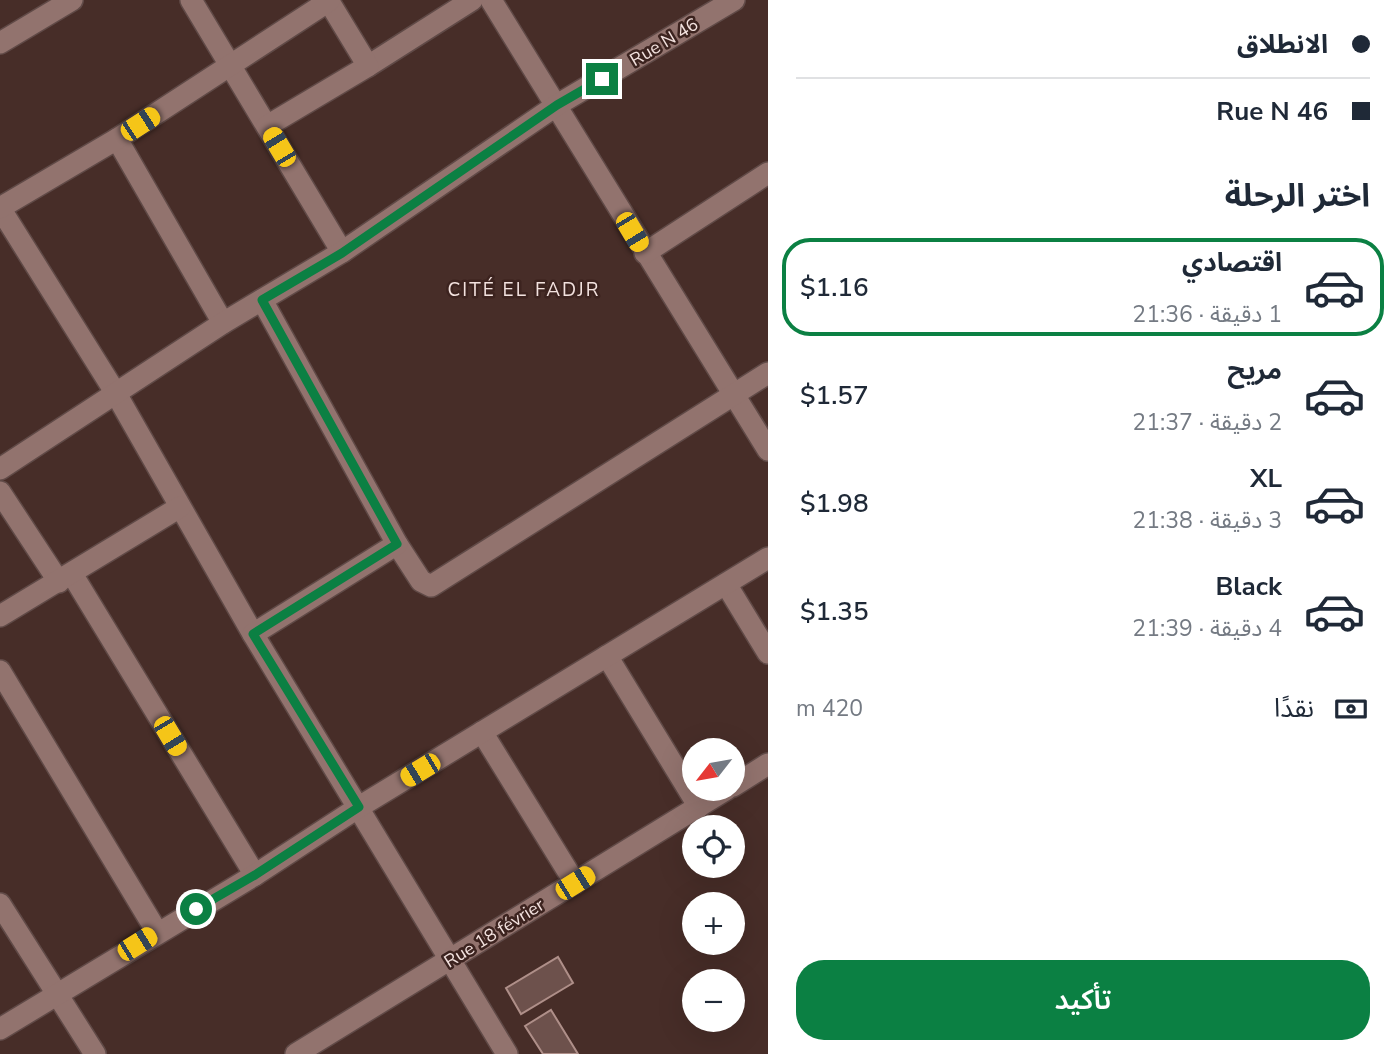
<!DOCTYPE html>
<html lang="ar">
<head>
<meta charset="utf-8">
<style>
	:root { --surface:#fff; --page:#f6f6f7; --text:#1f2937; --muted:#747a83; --line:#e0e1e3; --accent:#0b8043 }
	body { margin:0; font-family:"Nunito Sans","Noto Sans Arabic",sans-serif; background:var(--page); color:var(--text); direction:rtl; height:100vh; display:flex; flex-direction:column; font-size:26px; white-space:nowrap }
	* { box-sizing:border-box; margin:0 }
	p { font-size:23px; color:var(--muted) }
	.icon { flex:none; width:38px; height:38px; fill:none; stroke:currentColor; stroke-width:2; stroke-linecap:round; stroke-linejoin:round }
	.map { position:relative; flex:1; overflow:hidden; direction:ltr }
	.sheet { display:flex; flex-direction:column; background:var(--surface); width:630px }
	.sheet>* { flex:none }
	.banner { display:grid; align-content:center; height:154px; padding:0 28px; background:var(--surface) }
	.needle { width:46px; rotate:239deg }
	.tools { position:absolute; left:682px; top:738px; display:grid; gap:14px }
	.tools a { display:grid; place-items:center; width:63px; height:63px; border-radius:50%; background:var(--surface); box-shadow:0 7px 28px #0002; font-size:35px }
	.end { position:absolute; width:32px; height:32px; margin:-16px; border:9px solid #0b8043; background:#fff; box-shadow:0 0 0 4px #fff }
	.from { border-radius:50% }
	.car { position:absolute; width:21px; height:42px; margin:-21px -10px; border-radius:9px; box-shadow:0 0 5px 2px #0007; background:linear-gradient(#f5c518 24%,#345 0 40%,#f5c518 0 76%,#345 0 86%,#f5c518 0) }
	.banner b { display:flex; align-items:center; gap:24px; height:66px; font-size:26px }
	.banner b+b { border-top:2px solid var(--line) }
	.banner i { width:18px; height:18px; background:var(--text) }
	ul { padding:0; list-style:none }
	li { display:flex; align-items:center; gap:21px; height:98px; margin:0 14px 10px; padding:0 14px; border:4px solid transparent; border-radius:28px }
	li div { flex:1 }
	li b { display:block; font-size:26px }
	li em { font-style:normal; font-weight:600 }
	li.current { border-color:var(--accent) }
	li>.icon { width:63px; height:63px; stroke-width:1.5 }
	h2 { padding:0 28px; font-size:32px; line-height:84px }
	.pay { display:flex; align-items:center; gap:18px; height:77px; padding:0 28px; font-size:26px }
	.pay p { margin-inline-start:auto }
	.action { display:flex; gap:14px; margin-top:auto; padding:14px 28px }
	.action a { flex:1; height:80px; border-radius:28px; background:var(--accent); color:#fff; font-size:28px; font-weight:600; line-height:80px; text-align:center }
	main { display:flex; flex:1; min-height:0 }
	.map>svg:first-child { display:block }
	.building { fill:#6d514c; stroke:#af8f89; stroke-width:2 }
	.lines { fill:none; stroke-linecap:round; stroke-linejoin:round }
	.minor-casing { stroke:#604a47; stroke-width:24 }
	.minor { stroke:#92736e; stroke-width:21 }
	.route { stroke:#0b8043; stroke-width:9 }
	.labels { text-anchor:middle; stroke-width:5; stroke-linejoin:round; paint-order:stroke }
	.street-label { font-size:18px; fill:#f3e2df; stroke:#3c231f }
	.neighbourhood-label { font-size:19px; letter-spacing:2px; fill:#f3e2df; stroke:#3c231f }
</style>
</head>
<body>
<main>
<section class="sheet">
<div class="banner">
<b><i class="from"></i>الانطلاق</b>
<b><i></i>Rue N 46</b>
</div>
<h2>اختر الرحلة</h2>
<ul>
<li class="current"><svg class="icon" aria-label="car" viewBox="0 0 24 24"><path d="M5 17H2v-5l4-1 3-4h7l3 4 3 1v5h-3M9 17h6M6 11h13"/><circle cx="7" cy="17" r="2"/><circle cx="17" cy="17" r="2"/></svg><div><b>اقتصادي</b><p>1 دقيقة · 21:36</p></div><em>$1.16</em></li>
<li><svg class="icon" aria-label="car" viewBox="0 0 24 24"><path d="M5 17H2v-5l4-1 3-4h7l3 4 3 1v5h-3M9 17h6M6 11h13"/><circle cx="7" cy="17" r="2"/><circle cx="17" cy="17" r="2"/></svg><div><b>مريح</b><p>2 دقيقة · 21:37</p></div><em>$1.57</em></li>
<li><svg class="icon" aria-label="car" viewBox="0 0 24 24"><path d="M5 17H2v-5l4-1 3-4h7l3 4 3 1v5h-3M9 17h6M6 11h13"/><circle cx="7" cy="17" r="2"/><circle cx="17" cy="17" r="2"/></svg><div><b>XL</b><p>3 دقيقة · 21:38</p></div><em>$1.98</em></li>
<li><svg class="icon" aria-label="car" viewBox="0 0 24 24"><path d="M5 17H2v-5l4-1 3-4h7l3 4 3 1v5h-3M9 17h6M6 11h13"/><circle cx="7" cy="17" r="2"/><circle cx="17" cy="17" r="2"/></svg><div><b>Black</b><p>4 دقيقة · 21:39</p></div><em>$1.35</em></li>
</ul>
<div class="pay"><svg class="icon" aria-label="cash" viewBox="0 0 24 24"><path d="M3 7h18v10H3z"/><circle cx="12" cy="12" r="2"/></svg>نقدًا<p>420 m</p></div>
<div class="action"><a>تأكيد</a></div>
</section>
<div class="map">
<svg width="768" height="1054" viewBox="0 0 768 1054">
	<rect width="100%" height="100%" fill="#472d28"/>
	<g class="building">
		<path d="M558 957 573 983 521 1014 506 988Z"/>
		<path d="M551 1010 578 1054H543L525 1026Z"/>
	</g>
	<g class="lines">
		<defs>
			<g id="minor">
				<path d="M191 0 342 252"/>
				<path d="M491 0 768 450"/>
				<path d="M0 43 72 0"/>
				<path d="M368 66 472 0"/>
				<path d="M267 126 368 66 328 0"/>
				<path d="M117 139 223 323"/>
				<path d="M0 208 115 392 253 634 507 1054"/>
				<path d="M0 208 117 139 329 1"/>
				<path d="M645 253 768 173"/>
				<path d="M262 300 397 544 421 581 431 586 768 373"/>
				<path d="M0 469 223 323 342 252 557 105 734 0"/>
				<path d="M0 492 59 582"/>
				<path d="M72 574 255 875"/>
				<path d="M726 584 768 653"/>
				<path d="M0 616 180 507"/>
				<path d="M253 634 397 544"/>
				<path d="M607 656 699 807"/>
				<path d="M0 671 157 932"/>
				<path d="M482 732 575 883"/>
				<path d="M733 786 768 764"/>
				<path d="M0 904 95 1054"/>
				<path d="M0 1029 255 875 359 807 768 558"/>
				<path d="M296 1054 727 789"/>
			</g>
		</defs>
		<use href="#minor" class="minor-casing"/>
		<use href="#minor" class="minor"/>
	</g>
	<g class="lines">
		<path class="route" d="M196 909 255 875 359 807 253 634 397 544 262 300 342 253 557 105 602 79"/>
	</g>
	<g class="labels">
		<g class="street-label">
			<text transform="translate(664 42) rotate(-31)" y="6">Rue N 46</text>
			<text transform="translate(494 933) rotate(-32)" y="6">Rue 18 février</text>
		</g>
		<g class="neighbourhood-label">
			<text x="524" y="296">CITÉ EL FADJR</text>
		</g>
	</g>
</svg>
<div class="tools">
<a><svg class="needle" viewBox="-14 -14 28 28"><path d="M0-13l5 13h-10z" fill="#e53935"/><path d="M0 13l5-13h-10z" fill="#747a83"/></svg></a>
<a><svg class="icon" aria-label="locate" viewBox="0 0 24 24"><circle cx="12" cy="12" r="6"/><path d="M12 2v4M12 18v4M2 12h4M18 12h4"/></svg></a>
<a>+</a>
<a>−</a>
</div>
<i class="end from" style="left:196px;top:909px"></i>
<i class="end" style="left:602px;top:79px"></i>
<i class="car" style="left:140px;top:124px;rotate:57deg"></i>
<i class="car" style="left:279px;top:147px;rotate:329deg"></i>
<i class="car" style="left:632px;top:232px;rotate:149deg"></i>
<i class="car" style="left:170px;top:736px;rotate:149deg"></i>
<i class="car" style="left:420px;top:770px;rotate:239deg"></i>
<i class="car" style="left:575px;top:883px;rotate:58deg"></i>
<i class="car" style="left:137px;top:944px;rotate:58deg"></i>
</div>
</main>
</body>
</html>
